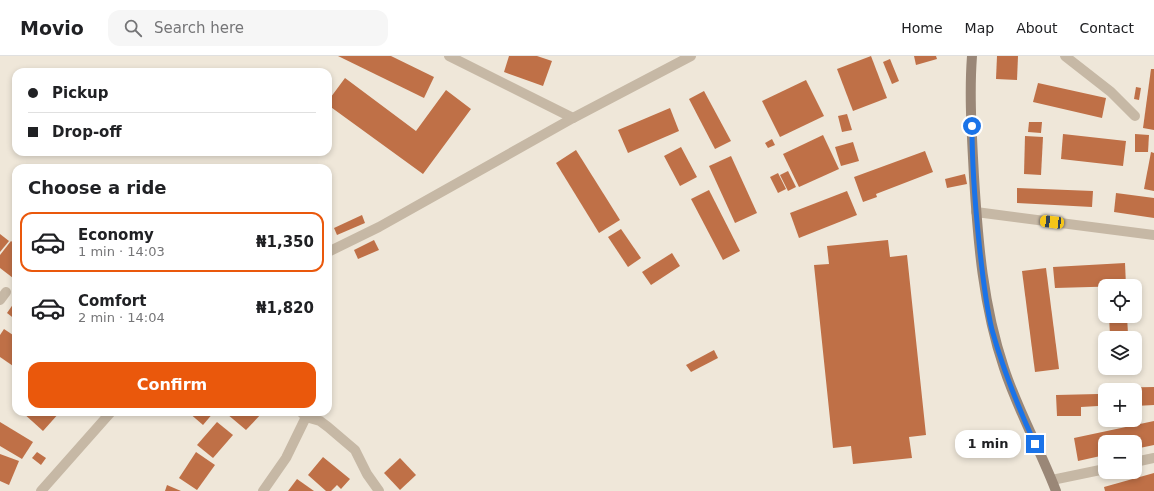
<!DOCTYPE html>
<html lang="en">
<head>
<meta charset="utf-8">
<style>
	:root { --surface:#fff; --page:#f6f6f6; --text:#202124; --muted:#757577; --line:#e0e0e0; --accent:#ea580c }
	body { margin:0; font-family:"DejaVu Sans",sans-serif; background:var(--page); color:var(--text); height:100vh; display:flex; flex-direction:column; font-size:15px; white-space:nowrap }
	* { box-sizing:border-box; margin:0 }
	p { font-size:13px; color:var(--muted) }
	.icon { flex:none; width:22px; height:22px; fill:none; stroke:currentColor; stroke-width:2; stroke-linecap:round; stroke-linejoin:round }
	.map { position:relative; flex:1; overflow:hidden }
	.sheet { position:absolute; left:12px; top:108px; width:320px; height:252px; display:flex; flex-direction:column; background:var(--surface); border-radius:12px; box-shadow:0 2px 6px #0003 }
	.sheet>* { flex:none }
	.guide { position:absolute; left:12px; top:12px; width:320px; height:88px; border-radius:12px; box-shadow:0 2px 6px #0003; display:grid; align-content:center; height:88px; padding:0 16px; background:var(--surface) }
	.buttons { position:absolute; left:1098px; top:223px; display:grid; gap:8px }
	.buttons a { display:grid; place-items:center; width:44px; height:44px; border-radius:8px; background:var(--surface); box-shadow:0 2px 6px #0003; font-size:20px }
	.end { position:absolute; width:18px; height:18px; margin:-9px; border:5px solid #1a73e8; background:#fff; box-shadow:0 0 0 2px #fff }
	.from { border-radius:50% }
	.bubble { position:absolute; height:28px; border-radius:12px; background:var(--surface); box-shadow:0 2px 6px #0003; font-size:13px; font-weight:700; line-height:28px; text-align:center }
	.car { position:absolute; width:12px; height:24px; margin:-12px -6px; border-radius:5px; box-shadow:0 0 3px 1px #0007; background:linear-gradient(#f5c518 24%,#345 0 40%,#f5c518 0 76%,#345 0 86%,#f5c518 0) }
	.guide b { display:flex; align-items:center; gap:14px; height:38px; font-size:15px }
	.guide b+b { border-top:1px solid var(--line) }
	.guide i { width:10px; height:10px; background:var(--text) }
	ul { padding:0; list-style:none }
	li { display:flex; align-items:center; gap:12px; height:60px; margin:0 8px 6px; padding:0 8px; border:2px solid transparent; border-radius:12px }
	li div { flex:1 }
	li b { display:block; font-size:15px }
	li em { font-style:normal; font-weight:700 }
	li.selected { border-color:var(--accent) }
	li>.icon { width:36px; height:36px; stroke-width:1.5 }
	h2 { padding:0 16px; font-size:18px; line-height:48px }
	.primary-button { display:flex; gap:8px; margin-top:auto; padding:8px 16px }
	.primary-button a { flex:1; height:46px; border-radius:12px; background:var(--accent); color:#fff; font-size:16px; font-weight:700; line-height:46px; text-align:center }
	header { display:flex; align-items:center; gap:24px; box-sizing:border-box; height:56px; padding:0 20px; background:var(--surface); border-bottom:1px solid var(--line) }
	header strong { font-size:19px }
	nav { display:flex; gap:22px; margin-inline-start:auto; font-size:14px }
	.search { width:280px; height:36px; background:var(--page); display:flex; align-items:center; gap:10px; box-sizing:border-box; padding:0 14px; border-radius:12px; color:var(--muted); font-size:15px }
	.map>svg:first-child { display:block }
	.building { fill:#bf7047 }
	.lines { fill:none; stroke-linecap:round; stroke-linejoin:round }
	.street { stroke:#c6b8a5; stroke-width:10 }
	.secondary { stroke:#9a8777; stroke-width:10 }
	.route { stroke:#1a73e8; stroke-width:5 }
</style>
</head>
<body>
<header>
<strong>Movio</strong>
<div class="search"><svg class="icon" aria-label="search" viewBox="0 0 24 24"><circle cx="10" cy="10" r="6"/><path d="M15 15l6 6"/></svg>Search here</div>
<nav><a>Home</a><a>Map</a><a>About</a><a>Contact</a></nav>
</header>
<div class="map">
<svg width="1154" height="435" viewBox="0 0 1154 435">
	<rect width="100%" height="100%" fill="#efe7d9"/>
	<g class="building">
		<path d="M338 0H391L434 21 424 42Z"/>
		<path d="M509 0H537L552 5 543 30 504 16Z"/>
		<path d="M871 0 887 42 853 55 837 13Z"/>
		<path d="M914 0H936L937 3 916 9Z"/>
		<path d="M997 0H1018L1017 24 996 23Z"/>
		<path d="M890 3 899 25 892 28 883 6Z"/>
		<path d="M1151 13H1154V74L1143 72Z"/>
		<path d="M345 22 416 75 446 34 471 53 423 118 328 49V45Z"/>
		<path d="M806 24 824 60 780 81 762 45Z"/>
		<path d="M1038 27 1106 42 1102 62 1033 46Z"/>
		<path d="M1136 31 1141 32 1139 44 1134 43Z"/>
		<path d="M704 35 731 85 715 93 689 43Z"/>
		<path d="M670 52 679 75 628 97 618 74Z"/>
		<path d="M847 58 852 74 842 76 838 60Z"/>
		<path d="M1029 66H1042L1041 77 1028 76Z"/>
		<path d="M1063 78 1126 85 1123 110 1061 103Z"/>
		<path d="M1135 78 1149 79 1148 96H1135Z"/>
		<path d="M823 79 839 113 799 131 783 98Z"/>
		<path d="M1025 80 1043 81 1041 119 1024 118Z"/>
		<path d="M772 83 775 89 768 92 765 87Z"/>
		<path d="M853 86 859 105 841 110 835 91Z"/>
		<path d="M681 91 697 121 680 130 664 100Z"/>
		<path d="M576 94 620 164 599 177 556 107Z"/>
		<path d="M925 95 933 116 876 138 877 141 863 146 854 121Z"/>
		<path d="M1151 96 1154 97V135L1144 133Z"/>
		<path d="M731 100 757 157 735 167 709 110Z"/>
		<path d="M788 115 796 131 788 135 780 119Z"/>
		<path d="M778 117 786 133 778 137 770 121Z"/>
		<path d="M965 118 967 128 947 132 945 123Z"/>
		<path d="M1017 132 1093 135 1092 151 1017 147Z"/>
		<path d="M709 134 740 195 723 204 691 143Z"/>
		<path d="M847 135 857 159 799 182 790 157Z"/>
		<path d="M1116 137 1154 142V162L1114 156Z"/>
		<path d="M362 159 365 167 337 179 334 172Z"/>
		<path d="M621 173 641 202 628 211 608 181Z"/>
		<path d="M0 178 9 185 0 196Z"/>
		<path d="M374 184 379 194 358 203 354 194Z"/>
		<path d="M888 184 890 201 907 199 926 379 909 381 912 402 853 408 851 390 833 392 814 209 829 208 827 190Z"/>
		<path d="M11 185 16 189V219L13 222 0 212V199Z"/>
		<path d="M672 197 680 210 651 229 642 216Z"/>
		<path d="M1125 207 1126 230 1055 232 1053 211Z"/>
		<path d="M1046 212 1059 313 1035 316 1022 215Z"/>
		<path d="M16 244V264L7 257Z"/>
		<path d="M1109 260H1127L1128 278 1110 279Z"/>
		<path d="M4 273 16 281V312L0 301V279Z"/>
		<path d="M714 294 718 302 691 316 686 309Z"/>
		<path d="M1154 331V349L1135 350V334H1105V350L1102 351 1101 332Z"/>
		<path d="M1098 338V350L1081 351V360H1057L1056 339Z"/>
		<path d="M22 356H60L43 375Z"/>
		<path d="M188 356H214L203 369Z"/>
		<path d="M229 356H263L246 374 227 358Z"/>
		<path d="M1154 365V389L1135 393V386H1105V399L1078 405 1074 382Z"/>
		<path d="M0 366 33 386 22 403 0 390Z"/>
		<path d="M217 366 233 379 213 402 197 389Z"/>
		<path d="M37 396 46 402 41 409 32 402Z"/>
		<path d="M196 396 215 409 197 434 179 422Z"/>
		<path d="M0 398 19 405 9 429 0 425Z"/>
		<path d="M323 401 350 423 341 433 337 429 331 435H326L308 419Z"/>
		<path d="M400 402 416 419 400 434 384 417Z"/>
		<path d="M1154 417V435H1105L1104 431Z"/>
		<path d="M297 423 314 435H288Z"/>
		<path d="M167 429 181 435H165Z"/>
	</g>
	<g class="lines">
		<g class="street">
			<path d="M449 0 573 62"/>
			<path d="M1065 0 1111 36 1135 60"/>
			<path d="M976 156 1154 179"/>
			<path d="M328 196 379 171 573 62 691 0"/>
			<path d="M0 244 6 236"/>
			<path d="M306 361 320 365 328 371 355 394 367 418 379 435"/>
			<path d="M1135 406 1154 402"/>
			<path d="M1052 424 1105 413"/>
			<path d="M41 435 111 356"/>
			<path d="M263 435 286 402 306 361 301 356"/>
		</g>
		<path class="secondary" d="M972 0C969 40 972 81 974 121 978 186 983 250 1004 312 1018 355 1040 393 1056 435"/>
	</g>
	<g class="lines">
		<path class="route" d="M972 70C972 109 975 148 979 186 982 215 985 245 992 274 1003 313 1018 351 1035 388"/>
	</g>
</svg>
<div class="buttons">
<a><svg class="icon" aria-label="locate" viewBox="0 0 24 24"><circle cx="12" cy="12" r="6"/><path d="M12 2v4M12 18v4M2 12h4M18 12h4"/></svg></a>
<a><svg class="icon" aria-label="layers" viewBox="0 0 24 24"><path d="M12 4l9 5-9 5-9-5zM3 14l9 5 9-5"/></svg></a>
<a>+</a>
<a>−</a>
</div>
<i class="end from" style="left:972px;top:70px"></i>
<i class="end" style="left:1035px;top:388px"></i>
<div class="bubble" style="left:955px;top:374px;width:66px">1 min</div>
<i class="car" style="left:1052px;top:166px;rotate:277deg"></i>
<div class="guide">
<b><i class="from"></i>Pickup</b>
<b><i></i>Drop-off</b>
</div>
<section class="sheet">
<h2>Choose a ride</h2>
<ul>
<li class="selected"><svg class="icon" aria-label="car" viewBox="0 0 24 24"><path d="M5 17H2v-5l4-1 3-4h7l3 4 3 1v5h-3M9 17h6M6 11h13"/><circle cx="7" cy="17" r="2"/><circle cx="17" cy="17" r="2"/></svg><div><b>Economy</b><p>1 min · 14:03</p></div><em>₦1,350</em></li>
<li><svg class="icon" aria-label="car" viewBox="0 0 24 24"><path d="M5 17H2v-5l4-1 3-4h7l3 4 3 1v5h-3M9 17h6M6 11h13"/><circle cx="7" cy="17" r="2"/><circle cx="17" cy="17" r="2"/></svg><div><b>Comfort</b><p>2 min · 14:04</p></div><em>₦1,820</em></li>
</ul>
<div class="primary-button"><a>Confirm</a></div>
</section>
</div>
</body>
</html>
